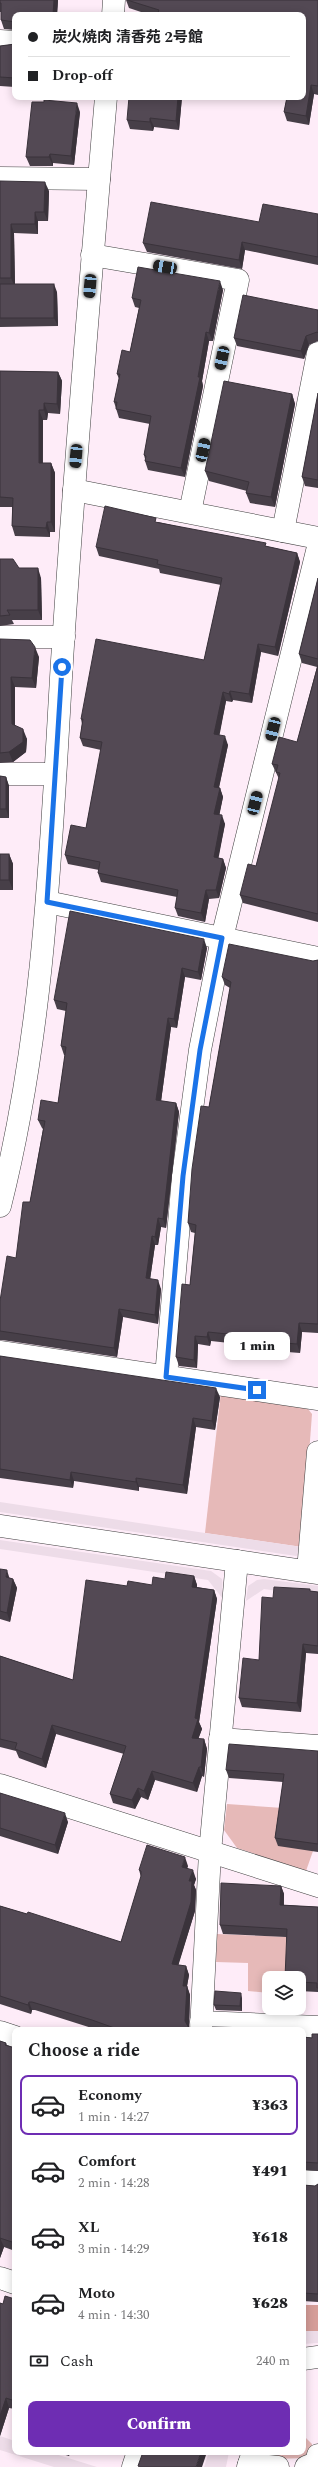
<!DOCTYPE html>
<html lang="en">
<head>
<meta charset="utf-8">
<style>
	:root { --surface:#fff; --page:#f2f2f2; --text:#202124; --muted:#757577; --line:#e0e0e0; --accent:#6e2db3 }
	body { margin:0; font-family:Spectral,"Noto Sans JP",serif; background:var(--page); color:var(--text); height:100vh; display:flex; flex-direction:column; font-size:15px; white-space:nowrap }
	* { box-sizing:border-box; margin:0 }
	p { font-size:13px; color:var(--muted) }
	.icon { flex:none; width:22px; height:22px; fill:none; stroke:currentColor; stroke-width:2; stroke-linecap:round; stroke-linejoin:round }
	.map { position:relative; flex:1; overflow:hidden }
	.panel { position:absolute; left:12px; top:2027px; width:294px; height:428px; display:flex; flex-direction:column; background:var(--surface); border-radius:8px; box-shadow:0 2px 10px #0003 }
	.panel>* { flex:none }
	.hud { position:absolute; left:12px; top:12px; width:294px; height:88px; border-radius:8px; box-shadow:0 2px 10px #0003; display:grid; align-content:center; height:88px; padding:0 16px; background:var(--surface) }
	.controls { position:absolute; left:262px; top:1971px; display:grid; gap:8px }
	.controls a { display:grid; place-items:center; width:44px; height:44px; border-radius:8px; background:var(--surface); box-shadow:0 2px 10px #0003; font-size:20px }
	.end { position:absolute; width:18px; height:18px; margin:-9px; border:5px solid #1a73e8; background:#fff; box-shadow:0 0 0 2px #fff }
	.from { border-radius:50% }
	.bubble { position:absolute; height:28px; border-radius:8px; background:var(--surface); box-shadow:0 2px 10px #0003; font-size:13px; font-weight:800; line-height:28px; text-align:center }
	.car { position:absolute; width:12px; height:24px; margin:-12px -6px; border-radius:5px; box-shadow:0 0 3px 1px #0007; background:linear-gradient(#222 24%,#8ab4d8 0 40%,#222 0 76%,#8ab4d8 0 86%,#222 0) }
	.hud b { display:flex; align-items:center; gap:14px; height:38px; font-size:15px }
	.hud b+b { border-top:1px solid var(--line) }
	.hud i { width:10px; height:10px; background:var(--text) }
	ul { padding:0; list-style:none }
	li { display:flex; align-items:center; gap:12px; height:60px; margin:0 8px 6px; padding:0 8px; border:2px solid transparent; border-radius:8px }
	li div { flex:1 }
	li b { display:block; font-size:15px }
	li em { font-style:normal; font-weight:800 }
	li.selected { border-color:var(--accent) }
	li>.icon { width:36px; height:36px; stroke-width:1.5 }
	h2 { padding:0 16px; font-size:18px; line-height:48px }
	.pay { display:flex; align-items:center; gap:10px; height:44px; padding:0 16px; font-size:15px }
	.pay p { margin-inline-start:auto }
	.primary-button { display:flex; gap:8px; margin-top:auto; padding:8px 16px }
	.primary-button a { flex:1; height:46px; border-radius:8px; background:var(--accent); color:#fff; font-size:16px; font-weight:800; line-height:46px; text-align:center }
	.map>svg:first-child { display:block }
	.green { fill:#e6b9b8 }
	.forest { fill:#d59d98 }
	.plaza { fill:#eddce8 }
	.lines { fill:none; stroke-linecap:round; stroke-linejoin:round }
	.minor-casing { stroke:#3f3f3f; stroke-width:23 }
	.tertiary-casing { stroke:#3f3f3f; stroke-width:23 }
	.minor { stroke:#fff; stroke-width:22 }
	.tertiary { stroke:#fff; stroke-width:22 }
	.wall { fill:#473f48 }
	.shaded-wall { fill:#3a333b }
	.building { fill:#534954; stroke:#3a333b }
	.route { stroke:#1a73e8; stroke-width:5 }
</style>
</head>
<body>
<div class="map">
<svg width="318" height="2467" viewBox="0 0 318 2467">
	<rect width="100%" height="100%" fill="#feecf8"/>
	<g class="green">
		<path d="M221 1392 304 1404 312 1414 302 1547 205 1533Z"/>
		<path d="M227 1804 283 1808 313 1851 306 1871 237 1848 224 1830Z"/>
		<path d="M217 1934 289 1937 286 1978H269V1993L248 1991V1963L216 1962Z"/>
		<path d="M303 2435 312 2444 311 2452 306 2458 273 2459 267 2454V2452H303Z"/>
	</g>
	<path class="forest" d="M306 2305H318V2331H304Z"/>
	<g class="plaza">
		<path d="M0 1502 205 1533 302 1547 300 1554 296 1556 0 1512Z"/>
		<path d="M0 1540 211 1571 222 1579 223 1599 208 1580 0 1549Z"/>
		<path d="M264 1579 318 1586V1597L264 1589 246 1601 248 1586 257 1580Z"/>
		<path d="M303 2331H318V2343L303 2344Z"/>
		<path d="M0 2436 15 2441V2452H49L97 2467H54L0 2450Z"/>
		<path d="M209 2452H229L226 2467H204Z"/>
	</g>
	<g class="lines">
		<defs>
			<g id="minor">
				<path d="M0 41 15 42"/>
				<path d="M0 178 99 179"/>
				<path d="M92 255 238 280 190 512"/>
				<path d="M283 531 318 353"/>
				<path d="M0 637H64"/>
				<path d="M0 774H55"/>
				<path d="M47 902 318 958"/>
				<path d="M0 1352 318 1399"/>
				<path d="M166 1377 183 1176 200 1050 222 938 318 547"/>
				<path d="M308 1571 318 1452"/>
				<path d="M220 1739 318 1746"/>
				<path d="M0 1785 318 1886"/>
				<path d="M201 2022 318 2027"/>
				<path d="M201 2030 210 1852 237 1561"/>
				<path d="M0 2032 15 2037"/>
				<path d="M303 2181 318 2182"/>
				<path d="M0 2278 15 2283"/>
				<path d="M249 2464 278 2467"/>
				<path d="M133 2467 138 2452"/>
				<path d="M306 2467 316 2463 318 2455"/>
			</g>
			<g id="tertiary">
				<path d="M113 15 114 0"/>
				<path d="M74 490 318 538"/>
				<path d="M0 1206C45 1028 51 844 62 661 74 473 90 285 106 97"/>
				<path d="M0 1526 318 1573"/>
				<path d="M303 2359 318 2357"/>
				<path d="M248 2467 253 2452"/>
			</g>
		</defs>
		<use href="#minor" class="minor-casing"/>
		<use href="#tertiary" class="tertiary-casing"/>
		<use href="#minor" class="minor"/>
		<use href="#tertiary" class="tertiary"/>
	</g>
	<g class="wall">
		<path d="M0 0H58L57 15H15V30L4 29 1 20V12H0Z"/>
		<path d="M126 0H318V95L314 94 309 125 287 121 284 112 303 15H150L129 8Z"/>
		<path d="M15 44V87L0 86V46Z"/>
		<path d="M182 97 179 130 154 127 153 131 130 129 127 120Z"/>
		<path d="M80 112 74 165 53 163V166H30L26 157Z"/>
		<path d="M0 181 49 191 48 221H38V234L14 233 15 284 57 292 58 326 0 327Z"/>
		<path d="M318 214V265L245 250 242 269 147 252 143 243 259 222Z"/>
		<path d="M223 290 213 341H209L202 381 203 386 185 477 148 470 145 461V459L144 455 150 424 119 418 114 402 119 379 117 374 130 352 139 308 135 307 132 298Z"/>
		<path d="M318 310V341L309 345 304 359 237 346 234 338Z"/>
		<path d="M0 371 58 372 62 381 60 414 48 413 47 420H43V463H51L55 473V532H50V537L15 536 12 526V507H0Z"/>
		<path d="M318 393V488L305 486 302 477Z"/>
		<path d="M292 394 295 404 275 507 250 503 246 493 247 491 209 481 205 471Z"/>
		<path d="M158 522 297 553 300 562 278 656 261 652 252 703 233 700 232 702 226 701 219 735 228 745 219 788H220L223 797 219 815 225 824 218 858 223 859 226 868 219 898 209 899 205 922 178 916 175 908 177 897 101 882 98 873 99 870 68 864 65 855 86 828 101 750 83 746 80 738 82 724 81 719 204 660 221 585 160 573 159 569 99 556 96 547Z"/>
		<path d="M0 559 19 568 41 578 42 620H12L14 624 0 626Z"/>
		<path d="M318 578V922L243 903 240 895 256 866 279 779 272 764 297 742 317 667 302 663 299 654Z"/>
		<path d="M0 639 39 657 36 688 15 687V726L27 739 26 752 13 762 0 763Z"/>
		<path d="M0 776 6 777 9 786V818H0Z"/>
		<path d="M0 854H9L13 864V890H0Z"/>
		<path d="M207 948 201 980 185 977 177 1028 171 1027 161 1101 176 1103 179 1112 166 1228 161 1227 158 1245H155L150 1279 161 1289 158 1324 123 1317 117 1357 2 1340H0V1301L16 1258 30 1202 43 1129 42 1128 38 1120 58 1103 65 1055H64L61 1046 66 1011 57 1009 54 1000Z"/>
		<path d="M318 960V1333L302 1332 300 1353 250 1349 248 1345 211 1341 210 1346 198 1344 197 1368 179 1366 176 1357 190 1285 195 1233 191 1232 188 1223 209 1107 230 988 225 985 222 977 313 961Z"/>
		<path d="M0 1356 220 1397 215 1430 196 1427 187 1494 139 1487V1491L74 1481 73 1488 0 1478Z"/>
		<path d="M0 1569 9 1578 13 1579 17 1588 10 1622 0 1619Z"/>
		<path d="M194 1576 197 1585V1587L214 1590 217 1599 199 1722 202 1729 198 1739H204L207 1749 204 1777 202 1776 197 1792 155 1780 148 1800 141 1797 135 1809 113 1803 110 1794 124 1754 56 1734 46 1768 19 1758 16 1751 0 1747V1656L73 1680 127 1586 152 1585 165 1579Z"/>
		<path d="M311 1591 318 1592V1654L306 1653 301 1712 242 1707 239 1698 259 1660 273 1598Z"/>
		<path d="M318 1751V1852L278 1846 275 1838 283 1782 229 1778 226 1770Z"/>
		<path d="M0 1793 68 1822 58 1854 0 1836Z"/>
		<path d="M188 1866 187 1868 196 1879 194 1885 196 1890 195 1911 178 1965 186 1966 189 1975 187 1986 190 1995 189 2028 190 2030H98L35 2010H32L31 2014 0 2004V1906L121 1942 141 1877 139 1870Z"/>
		<path d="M281 1886 284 1894V1905L318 1907V1992L299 1991V1978L286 1937 223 1934 220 1925Z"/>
		<path d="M242 1998V2011L216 2010 214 2005Z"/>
		<path d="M318 2034V2171L303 2170V2037L312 2038Z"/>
		<path d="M0 2041 6 2043 7 2045 15 2048V2251L4 2247 0 2258Z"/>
		<path d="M318 2184V2302L303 2301V2185L315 2186Z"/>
		<path d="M15 2299V2409L9 2408 0 2436V2303L3 2304Z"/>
		<path d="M56 2452H73V2453L70 2452 69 2456Z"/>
	</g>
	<g class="shaded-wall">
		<path d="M54 0H58L57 15H53Z"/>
		<path d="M311 85 314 94 309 125 306 116Z"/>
		<path d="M178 97H182L179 130 176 121Z"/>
		<path d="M77 103 80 112 74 165 71 156Z"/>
		<path d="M150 118 154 127 153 131 150 122Z"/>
		<path d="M50 154 53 163V166L49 157Z"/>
		<path d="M45 182 49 191 48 221 44 212Z"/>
		<path d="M35 212 38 221V234L35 224Z"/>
		<path d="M11 224 14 233 15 287 11 278Z"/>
		<path d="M242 242 245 250 242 269 239 260Z"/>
		<path d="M220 281 223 290 213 341 209 333Z"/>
		<path d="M54 284 57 292 58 326 54 318Z"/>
		<path d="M206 332 209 341 202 381 203 386 185 477 181 468Z"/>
		<path d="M306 336 309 345 304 359 301 351Z"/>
		<path d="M58 372 62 381 60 414 57 404Z"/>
		<path d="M292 394 295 404 275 507 271 497Z"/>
		<path d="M44 403 48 413 47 420 44 410Z"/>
		<path d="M39 410 43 420 42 473 39 463Z"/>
		<path d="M51 463 55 473V532L51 522Z"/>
		<path d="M47 522 50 532V537L46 528Z"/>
		<path d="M297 553 300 562 278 656 275 647Z"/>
		<path d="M38 568 41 578 42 620 38 610Z"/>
		<path d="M258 644 261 652 252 703 249 694Z"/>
		<path d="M35 647 39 657 36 688 32 678Z"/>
		<path d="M11 677 15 687V734L12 724Z"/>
		<path d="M230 691 233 700 232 702 229 694Z"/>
		<path d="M223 692 226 701 218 743 214 734Z"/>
		<path d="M23 729 27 739 26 752 13 762 9 752Z"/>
		<path d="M225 736 228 745 217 796 214 787Z"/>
		<path d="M6 777 9 786V818L6 809Z"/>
		<path d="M220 788 223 797 218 822 214 814Z"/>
		<path d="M222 815 225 824 217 866 214 857Z"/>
		<path d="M9 854 13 864V890L9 880Z"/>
		<path d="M223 859 226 868 219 898 216 890Z"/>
		<path d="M206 890 209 899 205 922 201 913Z"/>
		<path d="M204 939 207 948 201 980 198 972Z"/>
		<path d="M182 968 185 977 177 1028 174 1019Z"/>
		<path d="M168 1018 171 1027 160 1109 156 1100Z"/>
		<path d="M176 1103 179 1112 166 1228 163 1219Z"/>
		<path d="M158 1218 161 1227 158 1245 155 1237Z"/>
		<path d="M152 1236 155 1245 149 1287 146 1278Z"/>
		<path d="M158 1280 161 1289 158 1324 155 1315Z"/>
		<path d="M119 1309 123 1317 117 1357 114 1348Z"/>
		<path d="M299 1323 302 1332 300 1353 297 1344Z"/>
		<path d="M208 1332 211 1341 210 1346 207 1337Z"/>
		<path d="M195 1336 198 1344 197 1368 194 1360Z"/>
		<path d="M216 1388 220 1397 215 1430 212 1421Z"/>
		<path d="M193 1418 196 1427 187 1494 183 1485Z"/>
		<path d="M71 1472 74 1481 73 1488 70 1480Z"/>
		<path d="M136 1478 139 1487V1491L136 1482Z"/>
		<path d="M7 1570 10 1580 6 1577Z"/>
		<path d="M194 1576 197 1585 195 1596 192 1587Z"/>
		<path d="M13 1579 17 1588 10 1622 7 1613Z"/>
		<path d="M214 1590 217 1599 199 1722 202 1729 195 1748 192 1738Z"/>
		<path d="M303 1644 306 1653 301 1712 297 1703Z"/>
		<path d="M52 1725 56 1734 46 1768 42 1759Z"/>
		<path d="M204 1739 207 1749 204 1777 201 1767Z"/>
		<path d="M199 1767 202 1776 197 1792 193 1783Z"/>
		<path d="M152 1771 155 1780 148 1800 144 1791Z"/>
		<path d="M138 1788 141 1797 135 1809 132 1800Z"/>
		<path d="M65 1813 68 1822 58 1854 55 1845Z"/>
		<path d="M185 1857 188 1866 185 1875 182 1867Z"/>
		<path d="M193 1870 196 1879 194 1885 196 1890 195 1911 176 1973 172 1964 189 1881Z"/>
		<path d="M281 1886 284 1894 283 1913 280 1905Z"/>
		<path d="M186 1966 189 1975 187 1986 190 1995 189 2030 185 2021 183 1986Z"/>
		<path d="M241 1993 242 1998V2011L240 2006Z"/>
		<path d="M29 2002 32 2010 31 2014 28 2005Z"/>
		<path d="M0 2238 4 2247 0 2258Z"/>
		<path d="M6 2398 9 2408 0 2436V2416Z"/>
		<path d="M67 2452H70L69 2456Z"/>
		<path d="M201 2452H207L202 2467H196Z"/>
	</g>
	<g class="building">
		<path d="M0 0H54L53 15H15V22L1 20V3H0Z"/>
		<path d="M127 0H318V86L311 85 306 116 284 112 287 97H303V15H157L159 10Z"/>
		<path d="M15 44V78L0 77V46Z"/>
		<path d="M129 97H178L176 121 150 118V122L127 120Z"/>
		<path d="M44 100 77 103 71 156 50 154 49 157H26L32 102H44Z"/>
		<path d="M0 181 45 182 44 212H35V224H11V278H0Z"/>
		<path d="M151 202 259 222 263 204 318 214V257L242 242 239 260 143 243Z"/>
		<path d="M138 267 220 281 209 333 206 332 198 377H200L181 468 145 461 146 456 144 455 151 416 116 409 117 402H114L120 374H117L122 350 130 352 141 300 132 298Z"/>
		<rect x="0" y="284" width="54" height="34"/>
		<path d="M243 295 318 310V333L317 332 306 336 301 351 234 338Z"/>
		<path d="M0 371 58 372 57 404 44 403V410H39V463H51V522H47L46 528 12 526 13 498 0 497Z"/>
		<path d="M224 381 292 394 271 497 246 493 249 482 205 471Z"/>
		<path d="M318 393V480L302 477Z"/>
		<path d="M105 506 156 518 155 522 266 543 265 546 297 553 275 647 258 644 249 694 230 691 229 694 223 692 214 734 225 736 214 787 220 788 214 814 222 815 214 857 223 859 216 890H206L201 913 175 908 178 890 98 873 100 862 65 855 71 825 86 828 102 742 80 738 83 719H81L96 639 204 660 222 578 157 564 158 560 96 547Z"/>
		<path d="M0 559H13L19 568H38V610H7L10 615 0 616Z"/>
		<path d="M318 578V659L299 654Z"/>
		<path d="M0 639 30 640 35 647 32 678 11 677 12 724 23 729V742L9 752 0 753Z"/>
		<path d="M318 665V914L240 895 248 864 256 866 280 773 276 772 278 765 272 764 279 737 297 742Z"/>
		<path d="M0 776 6 777V809H0Z"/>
		<rect x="0" y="854" width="9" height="26"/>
		<path d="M70 911 204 939 198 972 182 968 174 1019 168 1018 156 1100 176 1103 163 1219 158 1218 155 1237 152 1236 146 1278 158 1280 155 1315 119 1309 114 1348 0 1331V1301L7 1256 16 1258 23 1202H30L45 1121 38 1120 41 1100 58 1103 66 1047 61 1046 67 1003 54 1000Z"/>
		<path d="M229 944 313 961 318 960V1324L299 1323 297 1344 247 1340V1336L208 1332 207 1337 195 1336 194 1360 176 1357 182 1284 190 1285 196 1225 188 1223 192 1169 201 1106 209 1107 231 982 222 977Z"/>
		<path d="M0 1356 216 1388 212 1421 193 1418 183 1485 136 1478V1482L71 1472 70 1480 0 1469Z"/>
		<path d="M0 1569 7 1570 6 1577 13 1579 7 1613 0 1611Z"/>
		<path d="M166 1572 194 1576 192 1587 214 1590 195 1718 198 1719 192 1738 204 1739 201 1767H199L193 1783 152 1771 144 1791 138 1788 132 1800 110 1794 126 1746 52 1725 42 1759 15 1749 17 1743 0 1739V1656L73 1680 86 1580 127 1586 128 1581 152 1585 153 1577 165 1579Z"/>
		<path d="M274 1587 310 1589V1591L318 1592V1646L303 1644 297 1703 239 1698 243 1658 259 1660 262 1597 273 1598Z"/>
		<path d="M229 1744 318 1751V1844L275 1838 284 1774 226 1770Z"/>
		<path d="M0 1793 65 1813 55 1845 0 1828Z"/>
		<path d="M147 1845 185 1857 182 1867 193 1870 189 1881H192L191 1902 172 1964 186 1966 183 1986H187L185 2021 190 2030H120L92 2020 32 2002H29L28 2005 0 1996V1906L27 1914 28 1912 121 1942 141 1876V1871L139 1870Z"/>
		<path d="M221 1883 281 1886 280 1905 318 1907V1988H317V1983L299 1982V1978H285L287 1929 220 1925Z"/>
		<path d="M215 1991 241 1993 240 2006 214 2005Z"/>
		<path d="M212 2027 253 2028V2030H211Z"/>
		<path d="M312 2034H318V2163L303 2162V2037L312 2038Z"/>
		<path d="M0 2041 6 2043 5 2045 15 2048V2243L0 2238V2240Z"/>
		<path d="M318 2184V2294L303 2293V2185L315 2186Z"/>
		<path d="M5 2296 15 2299V2401L6 2398 0 2416V2303L3 2304Z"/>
		<path d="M143 2452H201L196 2467H140L138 2466Z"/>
	</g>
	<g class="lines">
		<path class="route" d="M62 667 47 902 222 938 200 1050 183 1176 166 1377 257 1390"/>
	</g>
</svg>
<div class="controls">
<a><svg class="icon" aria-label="layers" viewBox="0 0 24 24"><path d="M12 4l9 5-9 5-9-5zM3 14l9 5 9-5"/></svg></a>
</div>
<i class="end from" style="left:62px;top:667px"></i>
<i class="end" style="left:257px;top:1390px"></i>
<div class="bubble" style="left:224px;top:1332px;width:66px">1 min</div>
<i class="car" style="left:165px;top:267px;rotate:280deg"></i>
<i class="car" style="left:90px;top:286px;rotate:185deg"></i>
<i class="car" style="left:222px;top:358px;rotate:192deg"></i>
<i class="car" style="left:203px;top:450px;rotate:12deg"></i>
<i class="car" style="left:76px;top:456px;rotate:185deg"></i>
<i class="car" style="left:273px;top:729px;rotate:194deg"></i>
<i class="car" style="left:255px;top:803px;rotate:14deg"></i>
<div class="hud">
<b><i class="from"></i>炭火焼肉 清香苑 2号館</b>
<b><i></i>Drop-off</b>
</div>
<section class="panel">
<h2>Choose a ride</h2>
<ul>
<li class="selected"><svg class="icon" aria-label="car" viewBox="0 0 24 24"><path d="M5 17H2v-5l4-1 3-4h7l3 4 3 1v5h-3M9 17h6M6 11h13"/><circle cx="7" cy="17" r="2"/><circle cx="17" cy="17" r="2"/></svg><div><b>Economy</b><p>1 min · 14:27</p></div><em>¥363</em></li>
<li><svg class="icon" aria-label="car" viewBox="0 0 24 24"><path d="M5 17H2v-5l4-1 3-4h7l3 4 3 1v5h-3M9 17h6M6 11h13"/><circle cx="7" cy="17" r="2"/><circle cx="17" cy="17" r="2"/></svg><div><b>Comfort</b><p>2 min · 14:28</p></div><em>¥491</em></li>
<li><svg class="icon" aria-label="car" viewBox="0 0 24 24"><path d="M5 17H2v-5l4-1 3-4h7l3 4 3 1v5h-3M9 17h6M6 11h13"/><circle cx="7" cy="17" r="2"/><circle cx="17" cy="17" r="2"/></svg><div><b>XL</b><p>3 min · 14:29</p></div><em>¥618</em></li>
<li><svg class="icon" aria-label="car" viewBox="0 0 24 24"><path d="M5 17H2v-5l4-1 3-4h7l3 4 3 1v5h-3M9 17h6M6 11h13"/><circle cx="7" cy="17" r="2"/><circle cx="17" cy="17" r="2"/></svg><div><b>Moto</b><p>4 min · 14:30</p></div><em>¥628</em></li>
</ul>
<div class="pay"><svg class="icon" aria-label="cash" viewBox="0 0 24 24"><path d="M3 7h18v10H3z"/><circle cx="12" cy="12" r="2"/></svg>Cash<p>240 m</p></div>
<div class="primary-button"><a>Confirm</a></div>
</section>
</div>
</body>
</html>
